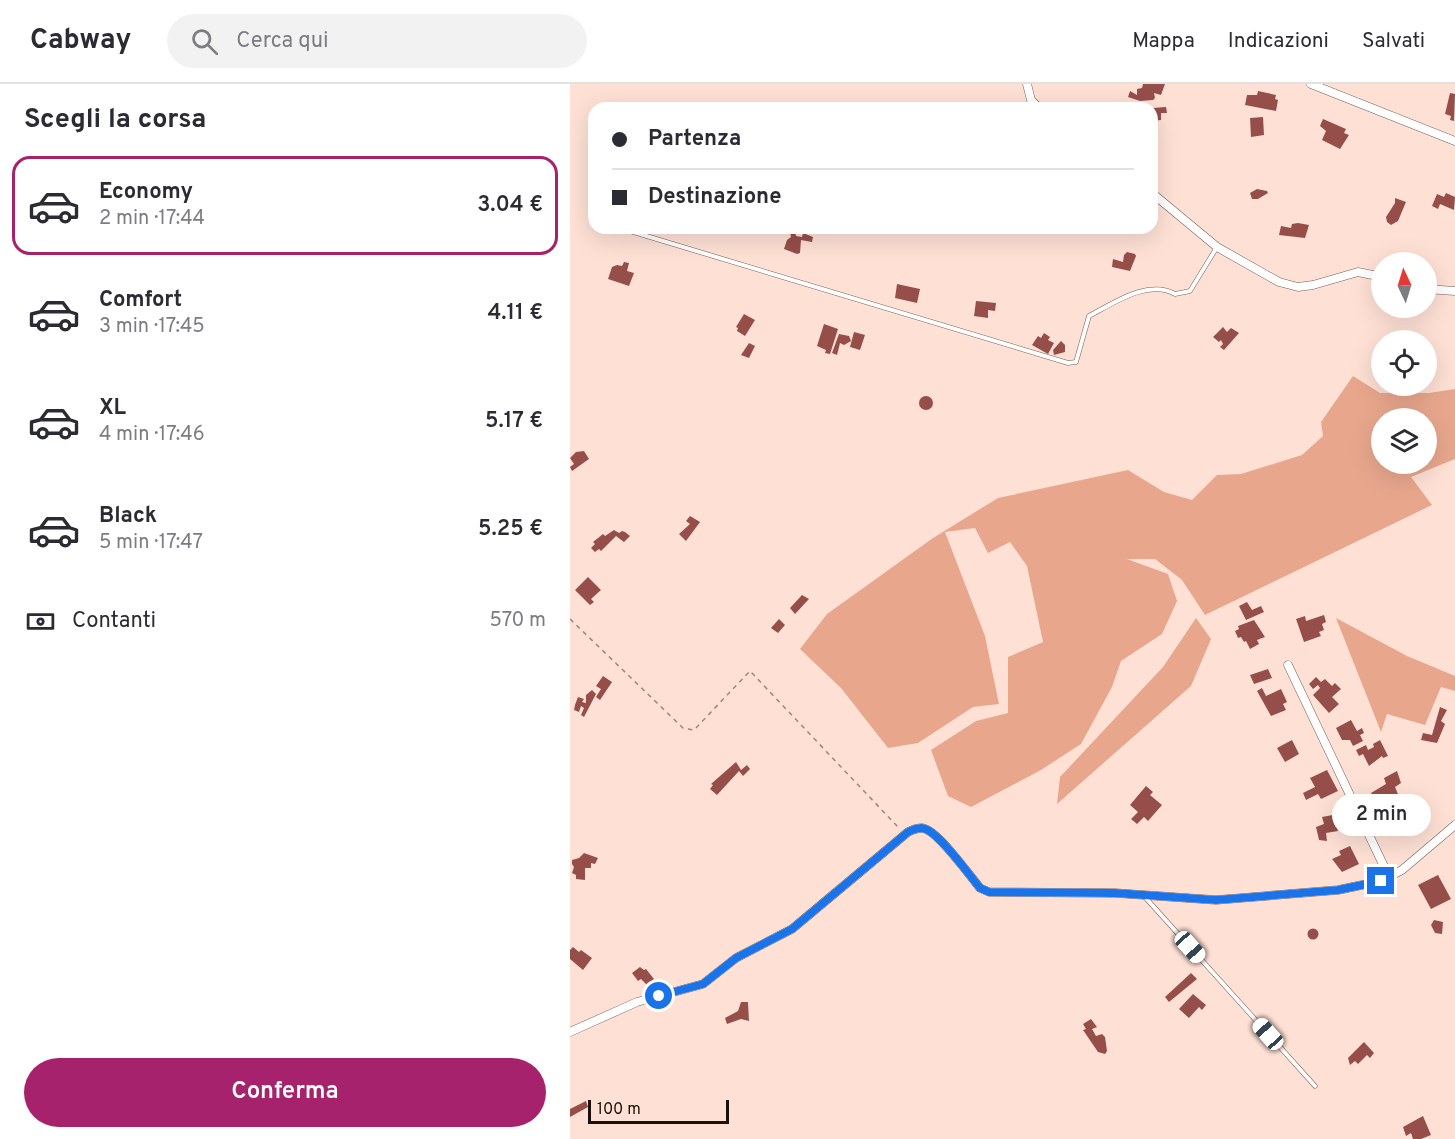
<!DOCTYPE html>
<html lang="it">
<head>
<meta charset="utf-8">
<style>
	:root { --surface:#fff; --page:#f2f2f3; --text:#2b2b33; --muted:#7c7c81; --line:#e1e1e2; --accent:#a7226c }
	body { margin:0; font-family:Overpass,sans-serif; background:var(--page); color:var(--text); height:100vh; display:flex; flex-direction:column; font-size:22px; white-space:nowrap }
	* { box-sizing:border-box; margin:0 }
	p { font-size:20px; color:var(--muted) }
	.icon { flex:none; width:33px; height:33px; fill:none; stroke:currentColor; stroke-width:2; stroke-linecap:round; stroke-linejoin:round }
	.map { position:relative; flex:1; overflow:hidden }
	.drawer { display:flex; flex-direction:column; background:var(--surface); width:570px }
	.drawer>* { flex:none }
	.hud { position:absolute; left:18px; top:18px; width:570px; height:132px; border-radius:18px; box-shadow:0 6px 24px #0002; display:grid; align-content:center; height:132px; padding:0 24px; background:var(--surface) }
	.needle { width:39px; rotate:356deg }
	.tools { position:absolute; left:801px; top:168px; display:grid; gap:12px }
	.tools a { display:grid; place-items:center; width:66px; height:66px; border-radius:50%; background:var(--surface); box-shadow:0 6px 24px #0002; font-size:30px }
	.scale { position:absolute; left:18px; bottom:15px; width:141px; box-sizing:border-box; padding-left:6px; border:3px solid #1a100c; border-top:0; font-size:16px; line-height:21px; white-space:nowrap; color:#1a100c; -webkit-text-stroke:4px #fee0d4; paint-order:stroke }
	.end { position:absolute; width:27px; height:27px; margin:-14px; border:8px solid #1a73e8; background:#fff; box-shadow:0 0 0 3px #fff }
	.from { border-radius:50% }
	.bubble { position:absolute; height:42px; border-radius:21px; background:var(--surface); box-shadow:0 6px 24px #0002; font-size:20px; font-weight:600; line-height:42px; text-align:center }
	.car { position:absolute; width:18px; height:36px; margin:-18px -9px; border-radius:8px; box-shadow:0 0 4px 2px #0007; background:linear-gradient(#fff 24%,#345 0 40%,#fff 0 76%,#345 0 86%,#fff 0) }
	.hud b { display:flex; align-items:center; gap:21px; height:57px; font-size:22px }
	.hud b+b { border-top:2px solid var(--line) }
	.hud i { width:15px; height:15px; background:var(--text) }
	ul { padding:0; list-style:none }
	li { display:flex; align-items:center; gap:18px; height:99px; margin:0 12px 9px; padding:0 12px; border:3px solid transparent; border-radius:18px }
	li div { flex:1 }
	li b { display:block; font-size:22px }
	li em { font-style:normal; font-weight:600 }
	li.on { border-color:var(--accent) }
	li>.icon { width:54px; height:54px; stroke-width:1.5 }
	h2 { padding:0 24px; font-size:27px; line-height:72px }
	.pay { display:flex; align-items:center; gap:15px; height:66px; padding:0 24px; font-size:22px }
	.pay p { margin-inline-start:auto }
	.primary-button { display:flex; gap:12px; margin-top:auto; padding:12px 24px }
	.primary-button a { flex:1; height:69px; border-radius:36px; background:var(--accent); color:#fff; font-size:24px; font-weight:600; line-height:69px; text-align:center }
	header { display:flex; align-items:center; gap:36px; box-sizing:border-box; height:84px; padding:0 30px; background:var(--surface); border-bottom:2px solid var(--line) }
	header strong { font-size:28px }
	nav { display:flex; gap:33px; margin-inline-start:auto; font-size:21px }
	.search { width:420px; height:54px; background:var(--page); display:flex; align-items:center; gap:15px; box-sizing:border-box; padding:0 21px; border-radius:33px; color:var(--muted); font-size:22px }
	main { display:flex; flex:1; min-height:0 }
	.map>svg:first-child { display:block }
	.green { fill:#e8a78d; fill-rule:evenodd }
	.building { fill:#964e4b }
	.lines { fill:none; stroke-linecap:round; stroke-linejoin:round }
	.lane-casing { stroke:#785e54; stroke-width:5 }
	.street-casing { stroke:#785e54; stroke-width:9 }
	.path { stroke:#9c867e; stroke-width:1.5; stroke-dasharray:4.5 4.5; stroke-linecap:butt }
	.lane { stroke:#fff; stroke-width:4 }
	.street { stroke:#fff; stroke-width:8 }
	.route { stroke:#1a73e8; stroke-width:8 }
</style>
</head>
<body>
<header>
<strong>Cabway</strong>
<div class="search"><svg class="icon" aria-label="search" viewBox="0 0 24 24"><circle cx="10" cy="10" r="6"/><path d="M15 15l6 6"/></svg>Cerca qui</div>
<nav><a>Mappa</a><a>Indicazioni</a><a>Salvati</a></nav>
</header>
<main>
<section class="drawer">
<h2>Scegli la corsa</h2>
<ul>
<li class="on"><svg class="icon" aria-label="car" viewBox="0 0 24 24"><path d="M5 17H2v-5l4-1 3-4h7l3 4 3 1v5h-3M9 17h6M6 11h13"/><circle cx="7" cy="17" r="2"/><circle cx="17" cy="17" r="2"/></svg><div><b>Economy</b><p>2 min · 17:44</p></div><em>3.04 €</em></li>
<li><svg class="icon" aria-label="car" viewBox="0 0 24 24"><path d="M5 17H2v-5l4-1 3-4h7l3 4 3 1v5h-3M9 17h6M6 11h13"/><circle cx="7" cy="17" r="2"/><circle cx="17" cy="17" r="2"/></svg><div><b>Comfort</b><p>3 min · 17:45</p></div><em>4.11 €</em></li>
<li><svg class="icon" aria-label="car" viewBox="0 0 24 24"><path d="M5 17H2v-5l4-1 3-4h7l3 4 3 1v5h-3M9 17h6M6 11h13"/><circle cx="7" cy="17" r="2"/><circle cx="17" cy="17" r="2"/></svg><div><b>XL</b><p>4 min · 17:46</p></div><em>5.17 €</em></li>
<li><svg class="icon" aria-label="car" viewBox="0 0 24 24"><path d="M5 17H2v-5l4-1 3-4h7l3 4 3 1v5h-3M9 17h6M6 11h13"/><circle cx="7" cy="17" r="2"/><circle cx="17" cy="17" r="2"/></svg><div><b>Black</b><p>5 min · 17:47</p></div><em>5.25 €</em></li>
</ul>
<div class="pay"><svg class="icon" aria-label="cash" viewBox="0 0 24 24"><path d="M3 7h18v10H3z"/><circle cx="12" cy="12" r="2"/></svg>Contanti<p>570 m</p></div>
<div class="primary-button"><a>Conferma</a></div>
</section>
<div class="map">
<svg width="885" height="1055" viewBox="0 0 885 1055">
	<rect width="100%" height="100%" fill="#fee0d4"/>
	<g class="green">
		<path d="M783 292 810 309H859L885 305V375L841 393 862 421 635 531 612 496 585 475H557L598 490 607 517 592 550 551 577 542 603 511 660 471 686 401 723 378 712 361 666 406 637 438 629V573L473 558 457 482 440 458 418 469 405 444 375 448 415 552 429 620 403 623 348 659 318 664 271 604 230 565 257 530 363 454 428 414 558 386 594 408 622 416 647 391 671 390 732 371 753 352 751 338ZM812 334H856V380H812Z"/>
		<path d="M626 534 641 555 621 602 487 720 490 693 593 583Z"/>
		<path d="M766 534 837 572 885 592V607L871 603 855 641 817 630 811 648Z"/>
	</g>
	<g class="building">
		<path d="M573 0H595L591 11 584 9 585 14 583 16 570 17 558 13 560 7 567 11V5L572 4Z"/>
		<path d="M688 7 706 11 705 15 708 16 706 27 675 21 677 11H687Z"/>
		<path d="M880 9 885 10 884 37 880 36 881 32 875 30Z"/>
		<path d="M596 23 597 29H591V36L584 37 583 24Z"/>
		<path d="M693 33 694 51 681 53 680 34Z"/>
		<path d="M753 35 776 45 774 49 779 51 770 65 752 56 756 47 750 42Z"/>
		<path d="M687 105 697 107 698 109 688 115H682L680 109Z"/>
		<path d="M876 109 885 113 884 126 870 120 868 125 862 122 867 110 874 113Z"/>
		<path d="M825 114 836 118 828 137 821 141 817 138 816 133 825 119Z"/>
		<path d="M728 139 739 141 735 154 709 151 711 142 721 144 722 140Z"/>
		<path d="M225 146 226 152 232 153 233 149 243 153 242 158 231 156 230 169 227 170 214 165 217 156 221 153 220 147Z"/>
		<path d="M557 168 565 170 566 172 560 187 542 183 543 175 553 178 554 171Z"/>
		<path d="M54 178 59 179 57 187 64 189 59 202 38 195 42 183 47 181 52 182Z"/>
		<path d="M327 200 350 205 347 219 325 214Z"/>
		<path d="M406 217 426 219 425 227 418 226V234L404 232Z"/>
		<path d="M174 230 185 236 175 252 167 247 168 244 166 243Z"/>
		<path d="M254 240 268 245 260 270 255 269 256 266 247 262Z"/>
		<path d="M653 243 657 248 661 244 669 249 654 266 650 263 653 260 651 256 649 258 643 253Z"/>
		<path d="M284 248 295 251 290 266 280 263Z"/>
		<path d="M474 249 480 253 478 256 484 259 478 270 462 261 468 252 471 254Z"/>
		<path d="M269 250 279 252 281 257 274 261 270 259 267 271 262 269Z"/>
		<path d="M491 257 495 261V268L484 271 483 266Z"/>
		<path d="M179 259 185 262 179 274 171 271Z"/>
		<circle cx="356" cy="319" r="7"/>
		<path d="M856 352H861L866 363 856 367Z"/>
		<path d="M14 367 19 375 2 387 0 383 4 380 0 374 6 368Z"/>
		<path d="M120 432 130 438 116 457 109 450 120 440 116 437Z"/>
		<path d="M44 446 49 449 52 447 55 448 60 452 54 458 46 452 31 467 29 465 25 468 21 464 25 460 23 458 33 450 35 452Z"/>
		<path d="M18 493 31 506 21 515 24 518 20 521 5 506Z"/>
		<path d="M232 511 239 515 225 530 220 524Z"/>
		<path d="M677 518 682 526 691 522 694 528 676 536 669 522Z"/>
		<path d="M754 531 756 538 752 540 754 546 749 548 751 552 734 558 726 535 735 532 736 537Z"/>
		<path d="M209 535 215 541 208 549 201 544Z"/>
		<path d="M684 536 695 553 687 556 689 560 680 565 676 557 674 558 671 553 668 554 665 547 669 545 668 542Z"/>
		<path d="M698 585 702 594 684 600 680 591Z"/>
		<path d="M33 592 42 598 30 616 26 613 31 605 26 602Z"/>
		<path d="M746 593 751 598 755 595 762 602 765 599 771 605 762 613 769 620 759 629 743 611 750 604 748 601 743 605 739 600Z"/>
		<path d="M692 604 696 612 711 605 717 618 713 620 716 626 701 632 687 607Z"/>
		<path d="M22 606 26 610 14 633 11 631 14 624 11 622 9 628 4 626 5 621 8 613 14 615 12 618 16 619V611Z"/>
		<path d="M870 623 877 626 871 637 875 640 867 659 851 656 853 649 862 651Z"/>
		<path d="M781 636 787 647 792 644 794 649 790 651 793 657 783 662 780 656H772L766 644Z"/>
		<path d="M722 656 729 670 715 678 707 664Z"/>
		<path d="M810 656 818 672 813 674 812 672 799 682 793 670 789 672 786 666 796 661 798 666 804 663 803 660Z"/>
		<path d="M166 678 171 686 177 681 180 685 173 692 169 687 147 711 140 705 143 701 141 700Z"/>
		<path d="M757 686 768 707 751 715 748 710 736 716 733 709 745 703 740 694Z"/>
		<path d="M827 687 831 699 825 703 830 715 810 726 801 709 816 700 814 694Z"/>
		<path d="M576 702 583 708 580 711 592 721 578 737 574 733 567 740 561 735 568 728 560 721Z"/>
		<path d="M768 730 772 742 767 743 768 747 756 749 757 757 749 756 746 743 754 740 752 733Z"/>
		<path d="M780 762 789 780 772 788 762 775 771 771 769 767Z"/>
		<path d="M14 769 28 774 25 780 21 779V784H15V796L6 795V791L2 789 4 783 2 780V776L9 774Z"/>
		<path d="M868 791 881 815 861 825 848 801Z"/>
		<path d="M864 836 873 838 872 850 865 849 861 841Z"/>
		<circle cx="743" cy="850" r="5.5"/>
		<path d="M3 863 9 868 11 866 22 874 13 886 0 875V866Z"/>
		<path d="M70 883 74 886 76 885 84 895 77 901 71 895 68 897 62 889Z"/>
		<path d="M621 889 627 895 599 918 595 913Z"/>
		<path d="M623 910 636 921 632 926 629 923 619 934 609 925Z"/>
		<path d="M171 918H178L179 937 171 935 157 940 155 934 168 927Z"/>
		<path d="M521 935 527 943 522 945 526 952 532 950 535 953 537 967 535 970 528 968 513 946 516 945 513 940Z"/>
		<path d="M794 958 804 969 800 974 797 971 788 980 785 977 780 981 778 974Z"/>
		<path d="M16 1017 18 1023 0 1033V1025Z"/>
		<path d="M853 1032 861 1051 851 1055H843L841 1049 836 1052 833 1043Z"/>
	</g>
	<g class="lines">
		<defs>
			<g id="lane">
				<path d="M21 135 24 136"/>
				<path d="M50 144 498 279 506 278 519 232C544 219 578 195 605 210L620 207 647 163"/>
				<path d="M574 812 745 1002"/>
			</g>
			<g id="street">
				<path d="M457 0 461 16 469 24"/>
				<path d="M741 0 885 57"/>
				<path d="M582 109 647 163 709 198 728 203 743 201 788 188 812 193"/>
				<path d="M856 205 885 207"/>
				<path d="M718 581 819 793"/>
				<path d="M0 948 67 918 133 900 166 874 222 845 338 748C342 746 347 744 352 744 367 745 399 791 410 804L419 808 545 809 646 816 768 806 811 797 832 786 885 741"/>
			</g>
		</defs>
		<use href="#lane" class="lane-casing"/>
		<use href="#street" class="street-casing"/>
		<path class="path" d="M0 535 113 644 124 646 180 587 328 743"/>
		<use href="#lane" class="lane"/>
		<use href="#street" class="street"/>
	</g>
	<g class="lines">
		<path class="route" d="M89 912 133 900 166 874 222 845 338 748C342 746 347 744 352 744 367 745 399 791 410 804L419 808 545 809 646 816 768 806 811 797"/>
	</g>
</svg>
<div class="tools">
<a><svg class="needle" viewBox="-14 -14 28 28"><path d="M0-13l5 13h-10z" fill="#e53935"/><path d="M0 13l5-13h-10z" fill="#7c7c81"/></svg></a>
<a><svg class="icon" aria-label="locate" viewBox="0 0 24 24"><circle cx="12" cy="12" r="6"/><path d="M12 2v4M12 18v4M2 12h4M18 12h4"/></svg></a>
<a><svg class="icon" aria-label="layers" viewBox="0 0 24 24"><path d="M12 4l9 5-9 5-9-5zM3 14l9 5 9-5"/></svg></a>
</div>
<div class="scale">100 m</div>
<i class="end from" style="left:89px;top:912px"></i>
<i class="end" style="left:811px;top:797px"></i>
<div class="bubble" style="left:762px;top:710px;width:99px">2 min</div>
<i class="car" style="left:620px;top:863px;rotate:138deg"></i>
<i class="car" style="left:698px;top:950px;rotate:318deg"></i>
<div class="hud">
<b><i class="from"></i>Partenza</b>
<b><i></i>Destinazione</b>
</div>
</div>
</main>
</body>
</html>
